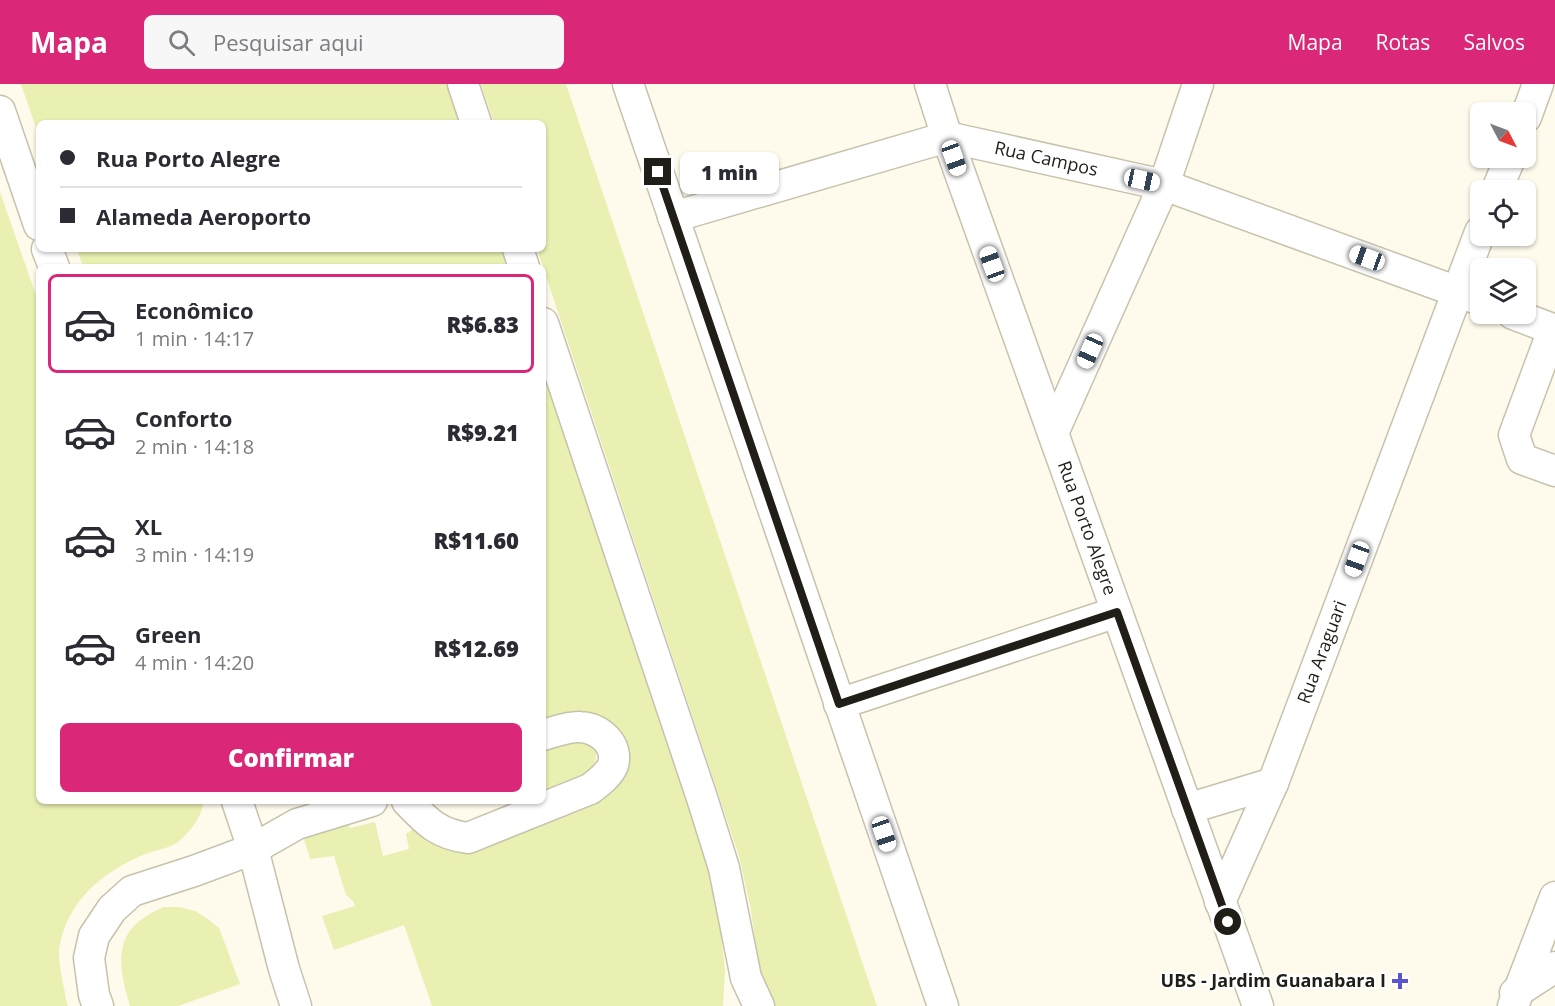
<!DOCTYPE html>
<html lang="pt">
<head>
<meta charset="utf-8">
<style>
	:root { --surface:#fff; --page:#f7f7f7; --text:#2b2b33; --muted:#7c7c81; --line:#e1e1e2; --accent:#db2777 }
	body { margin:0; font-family:"Open Sans",sans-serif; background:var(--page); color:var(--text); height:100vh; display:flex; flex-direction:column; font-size:22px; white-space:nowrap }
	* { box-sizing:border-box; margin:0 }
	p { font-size:20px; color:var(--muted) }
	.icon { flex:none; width:33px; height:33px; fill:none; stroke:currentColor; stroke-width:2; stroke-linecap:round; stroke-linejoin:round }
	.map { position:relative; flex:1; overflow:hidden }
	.sheet { position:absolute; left:36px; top:180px; width:510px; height:540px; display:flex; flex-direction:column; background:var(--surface); border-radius:9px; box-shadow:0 2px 4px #0004 }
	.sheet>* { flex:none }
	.top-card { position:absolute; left:36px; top:36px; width:510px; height:132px; border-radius:9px; box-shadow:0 2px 4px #0004; display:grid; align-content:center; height:132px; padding:0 24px; background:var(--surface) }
	.needle { width:39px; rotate:131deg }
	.buttons { position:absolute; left:1470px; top:18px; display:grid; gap:12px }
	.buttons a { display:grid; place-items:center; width:66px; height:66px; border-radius:9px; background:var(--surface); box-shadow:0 2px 4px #0004; font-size:30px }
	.end { position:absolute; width:27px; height:27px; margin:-14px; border:8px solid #201e16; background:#fff; box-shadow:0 0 0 3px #fff }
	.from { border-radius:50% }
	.bubble { position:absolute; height:42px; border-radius:9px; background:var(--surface); box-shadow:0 2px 4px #0004; font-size:20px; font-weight:800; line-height:42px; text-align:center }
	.car { position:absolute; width:18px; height:36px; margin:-18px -9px; border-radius:8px; box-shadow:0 0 4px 2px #0007; background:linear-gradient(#fff 24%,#345 0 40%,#fff 0 76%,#345 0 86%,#fff 0) }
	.top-card b { display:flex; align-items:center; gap:21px; height:57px; font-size:22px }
	.top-card b+b { border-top:2px solid var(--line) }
	.top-card i { width:15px; height:15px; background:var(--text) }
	ul { padding:10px 0 0; list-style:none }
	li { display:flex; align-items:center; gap:18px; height:99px; margin:0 12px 9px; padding:0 12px; border:3px solid transparent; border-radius:9px }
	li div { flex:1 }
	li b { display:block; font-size:22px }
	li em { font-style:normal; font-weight:800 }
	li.active { border-color:var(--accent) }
	li>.icon { width:54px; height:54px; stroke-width:1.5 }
	.cta { display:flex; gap:12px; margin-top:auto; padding:12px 24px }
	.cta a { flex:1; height:69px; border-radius:9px; background:var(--accent); color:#fff; font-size:24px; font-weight:800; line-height:69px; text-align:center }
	header { display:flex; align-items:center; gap:36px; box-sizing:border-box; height:84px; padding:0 30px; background:var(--accent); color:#fff }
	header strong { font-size:28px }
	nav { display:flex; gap:33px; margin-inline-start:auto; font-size:21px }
	.search { width:420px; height:54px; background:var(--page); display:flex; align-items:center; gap:15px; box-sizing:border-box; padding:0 21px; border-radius:9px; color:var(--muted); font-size:22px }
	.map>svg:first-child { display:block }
	.green { fill:#eaefb2 }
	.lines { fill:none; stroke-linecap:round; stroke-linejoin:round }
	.minor-casing { stroke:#c7c2ac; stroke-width:33 }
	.minor { stroke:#fff; stroke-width:30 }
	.route { stroke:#201e16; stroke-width:8 }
	.poi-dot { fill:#5954cc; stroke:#fff; stroke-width:2 }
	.labels { text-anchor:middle; stroke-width:4.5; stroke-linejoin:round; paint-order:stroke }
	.street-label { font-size:18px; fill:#201e16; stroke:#fff }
	.poi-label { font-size:18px; font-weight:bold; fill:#201e16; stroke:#fff; text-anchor:end }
</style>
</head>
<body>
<header>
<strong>Mapa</strong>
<div class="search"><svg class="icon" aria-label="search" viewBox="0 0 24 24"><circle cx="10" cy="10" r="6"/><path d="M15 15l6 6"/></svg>Pesquisar aqui</div>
<nav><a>Mapa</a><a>Rotas</a><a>Salvos</a></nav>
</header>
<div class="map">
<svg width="1555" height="922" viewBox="0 0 1555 922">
	<rect width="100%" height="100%" fill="#fefbed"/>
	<g class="green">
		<path d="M21 0H449L462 39H39V53Z"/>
		<path d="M481 0H566L877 922H773L759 888 751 826 739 772 537 165H543V39H494Z"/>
		<path d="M0 108 39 220V717H203C204 731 186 754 173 761 164 765 153 767 143 771 101 789 66 818 59 866 58 877 64 903 66 915L68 922H0Z"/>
		<path d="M77 165H505L511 183H83Z"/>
		<path d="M543 278 700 751 718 823 725 886 723 922H432L404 841 334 866 322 832 355 822 353 817 346 811 334 772 310 775 304 755 311 748 347 737 350 744 375 738 383 772 409 765 406 750 415 743 434 758 570 722 626 659 543 639Z"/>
		<path d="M585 655 596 663C600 696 567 703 543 714V659Z"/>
		<path d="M164 823H179L195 827 208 835 219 844 240 900 178 922H130C116 876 113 844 164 823Z"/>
	</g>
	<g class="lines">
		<defs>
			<g id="minor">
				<path d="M463 0 476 39"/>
				<path d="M628 0 943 922"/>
				<path id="s1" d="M930 0 947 53 1258 922"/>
				<path d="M0 27 39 141"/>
				<path d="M1526 33 1538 0"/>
				<path d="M1497 106 1510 74"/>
				<path id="s2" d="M673 133 947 53 1164 101 1480 216"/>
				<path d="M47 165 54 183"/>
				<path d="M518 165 524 183"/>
				<path d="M1513 230 1555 246"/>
				<path d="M543 239 702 714 724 784 746 894 759 922"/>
				<path d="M1553 246 1514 351 1522 375 1555 387"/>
				<path d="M1053 349 1164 101 1198 0"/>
				<path d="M839 620 1117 528"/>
				<path d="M237 717 253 765 284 885 296 922"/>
				<path d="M407 717C427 738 438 750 468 754L590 705C598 699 609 691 613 681 619 660 599 644 580 643 569 642 554 648 543 651"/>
				<path d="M1187 725 1273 699"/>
				<path id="s3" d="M1220 818 1273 699 1480 148"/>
				<path d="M1515 909 1555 883"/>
				<path d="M98 922 94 911 89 874 94 852 112 825 132 807 194 787 253 765 297 740 372 717"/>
				<path d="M1513 922 1555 813"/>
			</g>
		</defs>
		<use href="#minor" class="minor-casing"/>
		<use href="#minor" class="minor"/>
	</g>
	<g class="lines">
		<path class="route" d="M658 88 839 620 1117 528 1228 838"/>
	</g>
	<path class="poi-dot" d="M1397 888h6v6h6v6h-6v6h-6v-6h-6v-6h6z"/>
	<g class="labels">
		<g class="street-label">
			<text dy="6" stroke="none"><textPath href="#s2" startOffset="387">Rua Campos</textPath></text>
			<text dy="6" stroke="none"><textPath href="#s1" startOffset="471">Rua Porto Alegre</textPath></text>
			<text dy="6" stroke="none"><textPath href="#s3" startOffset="270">Rua Araguari</textPath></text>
		</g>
		<g class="poi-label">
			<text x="1386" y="903">UBS - Jardim Guanabara I</text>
		</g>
	</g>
</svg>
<div class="buttons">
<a><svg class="needle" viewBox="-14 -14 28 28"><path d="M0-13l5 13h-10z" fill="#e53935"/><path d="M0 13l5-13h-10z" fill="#7c7c81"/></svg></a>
<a><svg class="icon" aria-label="locate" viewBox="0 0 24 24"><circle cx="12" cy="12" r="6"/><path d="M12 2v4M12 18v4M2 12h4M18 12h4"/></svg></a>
<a><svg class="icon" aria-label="layers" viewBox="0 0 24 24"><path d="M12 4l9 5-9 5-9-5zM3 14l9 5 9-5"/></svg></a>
</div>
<i class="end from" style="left:1228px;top:838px"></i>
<i class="end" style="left:658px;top:88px"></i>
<div class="bubble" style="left:680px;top:68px;width:99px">1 min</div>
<i class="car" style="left:954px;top:74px;rotate:160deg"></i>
<i class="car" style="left:1142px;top:96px;rotate:102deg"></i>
<i class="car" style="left:1367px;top:174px;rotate:290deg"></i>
<i class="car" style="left:992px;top:180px;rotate:340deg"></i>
<i class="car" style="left:1090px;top:267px;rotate:204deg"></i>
<i class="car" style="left:1357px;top:475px;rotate:200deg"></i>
<i class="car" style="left:884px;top:750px;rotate:161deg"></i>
<div class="top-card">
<b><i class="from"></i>Rua Porto Alegre</b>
<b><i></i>Alameda Aeroporto</b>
</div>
<section class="sheet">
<ul>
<li class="active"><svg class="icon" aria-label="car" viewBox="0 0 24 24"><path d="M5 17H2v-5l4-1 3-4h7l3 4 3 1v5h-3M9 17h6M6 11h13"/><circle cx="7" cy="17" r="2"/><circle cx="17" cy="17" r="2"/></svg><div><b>Econômico</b><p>1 min · 14:17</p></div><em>R$6.83</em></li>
<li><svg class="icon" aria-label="car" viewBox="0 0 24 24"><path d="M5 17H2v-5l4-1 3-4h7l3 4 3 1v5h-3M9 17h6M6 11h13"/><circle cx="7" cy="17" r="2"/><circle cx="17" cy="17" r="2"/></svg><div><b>Conforto</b><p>2 min · 14:18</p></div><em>R$9.21</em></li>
<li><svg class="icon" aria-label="car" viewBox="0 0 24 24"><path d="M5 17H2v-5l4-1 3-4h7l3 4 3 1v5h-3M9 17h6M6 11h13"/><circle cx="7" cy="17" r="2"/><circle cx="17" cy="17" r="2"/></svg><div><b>XL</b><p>3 min · 14:19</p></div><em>R$11.60</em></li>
<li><svg class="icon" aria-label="car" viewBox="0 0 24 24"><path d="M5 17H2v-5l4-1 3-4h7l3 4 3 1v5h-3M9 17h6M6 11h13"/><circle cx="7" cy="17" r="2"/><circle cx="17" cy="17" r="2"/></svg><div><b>Green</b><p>4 min · 14:20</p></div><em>R$12.69</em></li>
</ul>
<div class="cta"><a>Confirmar</a></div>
</section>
</div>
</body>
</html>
